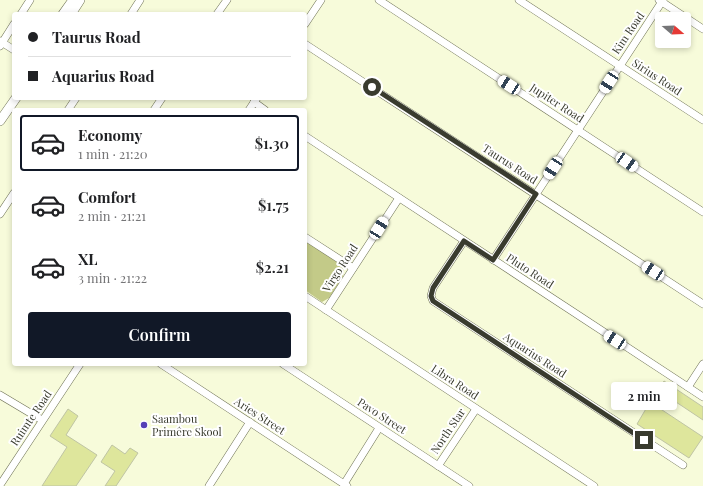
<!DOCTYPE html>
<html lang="en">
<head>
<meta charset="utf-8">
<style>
	:root { --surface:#fff; --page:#f6f6f6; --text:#202124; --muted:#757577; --line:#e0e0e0; --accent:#111827 }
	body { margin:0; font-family:"Playfair Display",serif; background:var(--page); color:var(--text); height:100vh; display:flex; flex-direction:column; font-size:15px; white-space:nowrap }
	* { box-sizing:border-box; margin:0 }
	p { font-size:13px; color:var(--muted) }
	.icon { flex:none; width:22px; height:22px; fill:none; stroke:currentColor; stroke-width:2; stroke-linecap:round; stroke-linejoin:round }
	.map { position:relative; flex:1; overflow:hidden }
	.drawer { position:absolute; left:12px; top:108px; width:295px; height:258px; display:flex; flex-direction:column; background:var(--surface); border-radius:4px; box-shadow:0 2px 6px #0003 }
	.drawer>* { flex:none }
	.banner { position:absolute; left:12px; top:12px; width:295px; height:88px; border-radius:4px; box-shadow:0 2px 6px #0003; display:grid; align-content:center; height:88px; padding:0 16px; background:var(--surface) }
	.needle { width:26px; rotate:109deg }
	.tools { position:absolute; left:655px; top:12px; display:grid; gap:8px }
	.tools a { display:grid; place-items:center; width:36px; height:36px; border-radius:4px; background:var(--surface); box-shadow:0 2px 6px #0003; font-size:20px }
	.end { position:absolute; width:18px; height:18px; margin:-9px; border:5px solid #393b2e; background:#fff; box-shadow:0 0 0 2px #fff }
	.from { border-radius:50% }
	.bubble { position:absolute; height:28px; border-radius:4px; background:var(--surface); box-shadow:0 2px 6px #0003; font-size:13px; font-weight:600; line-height:28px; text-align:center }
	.car { position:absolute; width:12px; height:24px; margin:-12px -6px; border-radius:5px; box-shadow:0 0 3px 1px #0007; background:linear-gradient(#fff 24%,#345 0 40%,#fff 0 76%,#345 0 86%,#fff 0) }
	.banner b { display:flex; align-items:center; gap:14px; height:38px; font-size:15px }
	.banner b+b { border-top:1px solid var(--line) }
	.banner i { width:10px; height:10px; background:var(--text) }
	ul { padding:7px 0 0; list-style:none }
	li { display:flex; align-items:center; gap:12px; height:56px; margin:0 8px 6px; padding:0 8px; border:2px solid transparent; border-radius:4px }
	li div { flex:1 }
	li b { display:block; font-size:15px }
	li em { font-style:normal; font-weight:600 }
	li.on { border-color:var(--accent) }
	li>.icon { width:36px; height:36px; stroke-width:1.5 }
	.primary-button { display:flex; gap:8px; margin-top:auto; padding:8px 16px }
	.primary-button a { flex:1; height:46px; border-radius:4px; background:var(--accent); color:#fff; font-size:16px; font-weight:600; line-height:46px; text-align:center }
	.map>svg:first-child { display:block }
	.green { fill:#c3ca88 }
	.building { fill:#dee69c; stroke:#bfc4a4 }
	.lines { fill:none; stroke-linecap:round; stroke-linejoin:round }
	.minor-casing { stroke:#6d7053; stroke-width:8 }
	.major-casing { stroke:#6d7053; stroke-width:10 }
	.minor { stroke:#fff; stroke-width:7 }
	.major { stroke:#fff; stroke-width:9 }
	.route { stroke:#393b2e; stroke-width:5 }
	.poi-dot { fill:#553fb7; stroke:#fff; stroke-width:1.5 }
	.labels { text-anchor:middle; stroke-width:4; stroke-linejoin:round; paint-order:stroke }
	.street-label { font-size:11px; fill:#393b2e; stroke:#fff }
	.poi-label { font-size:11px; fill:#393b2e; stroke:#fff; text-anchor:start }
</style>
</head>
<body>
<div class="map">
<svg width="703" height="486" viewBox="0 0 703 486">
	<rect width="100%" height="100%" fill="#f7fbda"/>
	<path class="green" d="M305 241 340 264 344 269 343 277 329 298 322 302 305 290Z"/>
	<g class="building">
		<path d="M664 381 703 407V420L658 390Z"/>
		<path d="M650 402 703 437 689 458 637 424Z"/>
		<path d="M68 409 78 416 66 435 97 455 76 486H42L67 447 50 436Z"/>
		<path d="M112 445 125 454 130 448 138 453 116 486H105L115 471 101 462Z"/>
	</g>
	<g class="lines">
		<defs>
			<g id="minor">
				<path d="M379 0 703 212"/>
				<path d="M519 0 703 120"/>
				<path d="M659 0 703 29"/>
				<path d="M21 14 30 0"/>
				<path d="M131 14 140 0"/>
				<path d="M217 14 227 0"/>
				<path d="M305 24 321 0"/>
				<path d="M0 41 14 50"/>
				<path d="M305 44 703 304"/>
				<path d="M0 46 14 24"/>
				<path d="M254 102 265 110"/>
				<path d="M68 110 76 98"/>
				<path d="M154 110 162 98"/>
				<path d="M249 110 257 98"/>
				<path d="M305 136 703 397"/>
				<path d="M0 214 14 193"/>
				<path d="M305 237 353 268"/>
				<path d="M464 241 433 288 431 296 433 301 683 465"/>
				<path d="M493 260 663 0"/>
				<path d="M305 296 594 486"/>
				<path d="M326 310 399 198"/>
				<path d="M161 364 347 486"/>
				<path d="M283 364 469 486"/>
				<path d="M688 387 703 364"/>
				<path d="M0 395 42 420"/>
				<path d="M438 466 476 409"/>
				<path d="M344 484 379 428"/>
				<path d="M0 485 80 364"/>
				<path d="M209 486 250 422"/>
			</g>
			<g id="major">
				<path d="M63 14 73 0"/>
				<path d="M71 14 80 0"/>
				<path d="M0 121 16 98"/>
			</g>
		</defs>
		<use href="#minor" class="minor-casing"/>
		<use href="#major" class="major-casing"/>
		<use href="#minor" class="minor"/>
		<use href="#major" class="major"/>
	</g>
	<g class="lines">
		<path class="route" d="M372 87 536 194 493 260 464 241 433 288 431 296 433 301 644 440"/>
	</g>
	<circle class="poi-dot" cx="144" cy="425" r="4"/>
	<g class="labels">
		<g class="street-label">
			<text transform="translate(628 33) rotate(-56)" y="4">Kim Road</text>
			<text transform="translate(657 77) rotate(33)" y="4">Sirius Road</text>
			<text transform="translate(557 103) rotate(33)" y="4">Jupiter Road</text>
			<text transform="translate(510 164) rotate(33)" y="4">Taurus Road</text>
			<text transform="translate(340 268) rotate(-57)" y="4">Virgo Road</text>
			<text transform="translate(530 271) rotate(33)" y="4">Pluto Road</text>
			<text transform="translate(535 355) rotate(33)" y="4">Aquarius Road</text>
			<text transform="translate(455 382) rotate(33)" y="4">Libra Road</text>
			<text transform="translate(260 416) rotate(33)" y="4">Aries Street</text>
			<text transform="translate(382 416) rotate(33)" y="4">Pavo Street</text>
			<text transform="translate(31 418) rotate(-56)" y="4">Ruimte Road</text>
			<text transform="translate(448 431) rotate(-56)" y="4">North Star</text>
		</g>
		<g class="poi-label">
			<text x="152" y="423">Saambou<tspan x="152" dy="13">Primêre Skool</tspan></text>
		</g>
	</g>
</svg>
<div class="tools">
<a><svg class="needle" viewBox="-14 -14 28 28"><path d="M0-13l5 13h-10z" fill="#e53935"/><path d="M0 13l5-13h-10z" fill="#757577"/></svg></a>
</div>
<i class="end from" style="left:372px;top:87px"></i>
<i class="end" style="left:644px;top:440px"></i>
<div class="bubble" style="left:611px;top:382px;width:66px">2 min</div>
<i class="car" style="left:609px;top:82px;rotate:213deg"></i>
<i class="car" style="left:509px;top:85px;rotate:303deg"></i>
<i class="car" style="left:627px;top:162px;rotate:124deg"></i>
<i class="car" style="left:553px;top:168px;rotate:213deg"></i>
<i class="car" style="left:379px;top:228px;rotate:32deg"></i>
<i class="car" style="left:653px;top:271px;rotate:303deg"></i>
<i class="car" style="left:615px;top:340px;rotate:303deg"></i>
<div class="banner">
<b><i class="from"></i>Taurus Road</b>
<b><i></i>Aquarius Road</b>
</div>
<section class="drawer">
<ul>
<li class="on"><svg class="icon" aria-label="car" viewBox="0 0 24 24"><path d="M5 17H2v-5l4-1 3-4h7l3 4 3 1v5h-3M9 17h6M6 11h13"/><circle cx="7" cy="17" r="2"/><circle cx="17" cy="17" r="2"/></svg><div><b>Economy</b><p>1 min · 21:20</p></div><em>$1.30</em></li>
<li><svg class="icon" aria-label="car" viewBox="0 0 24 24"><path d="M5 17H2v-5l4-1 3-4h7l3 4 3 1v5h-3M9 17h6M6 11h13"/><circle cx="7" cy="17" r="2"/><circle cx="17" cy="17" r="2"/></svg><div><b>Comfort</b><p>2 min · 21:21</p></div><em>$1.75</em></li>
<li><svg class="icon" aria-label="car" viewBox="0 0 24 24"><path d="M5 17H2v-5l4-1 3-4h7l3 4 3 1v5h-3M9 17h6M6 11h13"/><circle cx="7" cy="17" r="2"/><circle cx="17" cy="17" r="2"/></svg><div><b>XL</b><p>3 min · 21:22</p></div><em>$2.21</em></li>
</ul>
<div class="primary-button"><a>Confirm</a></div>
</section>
</div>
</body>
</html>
